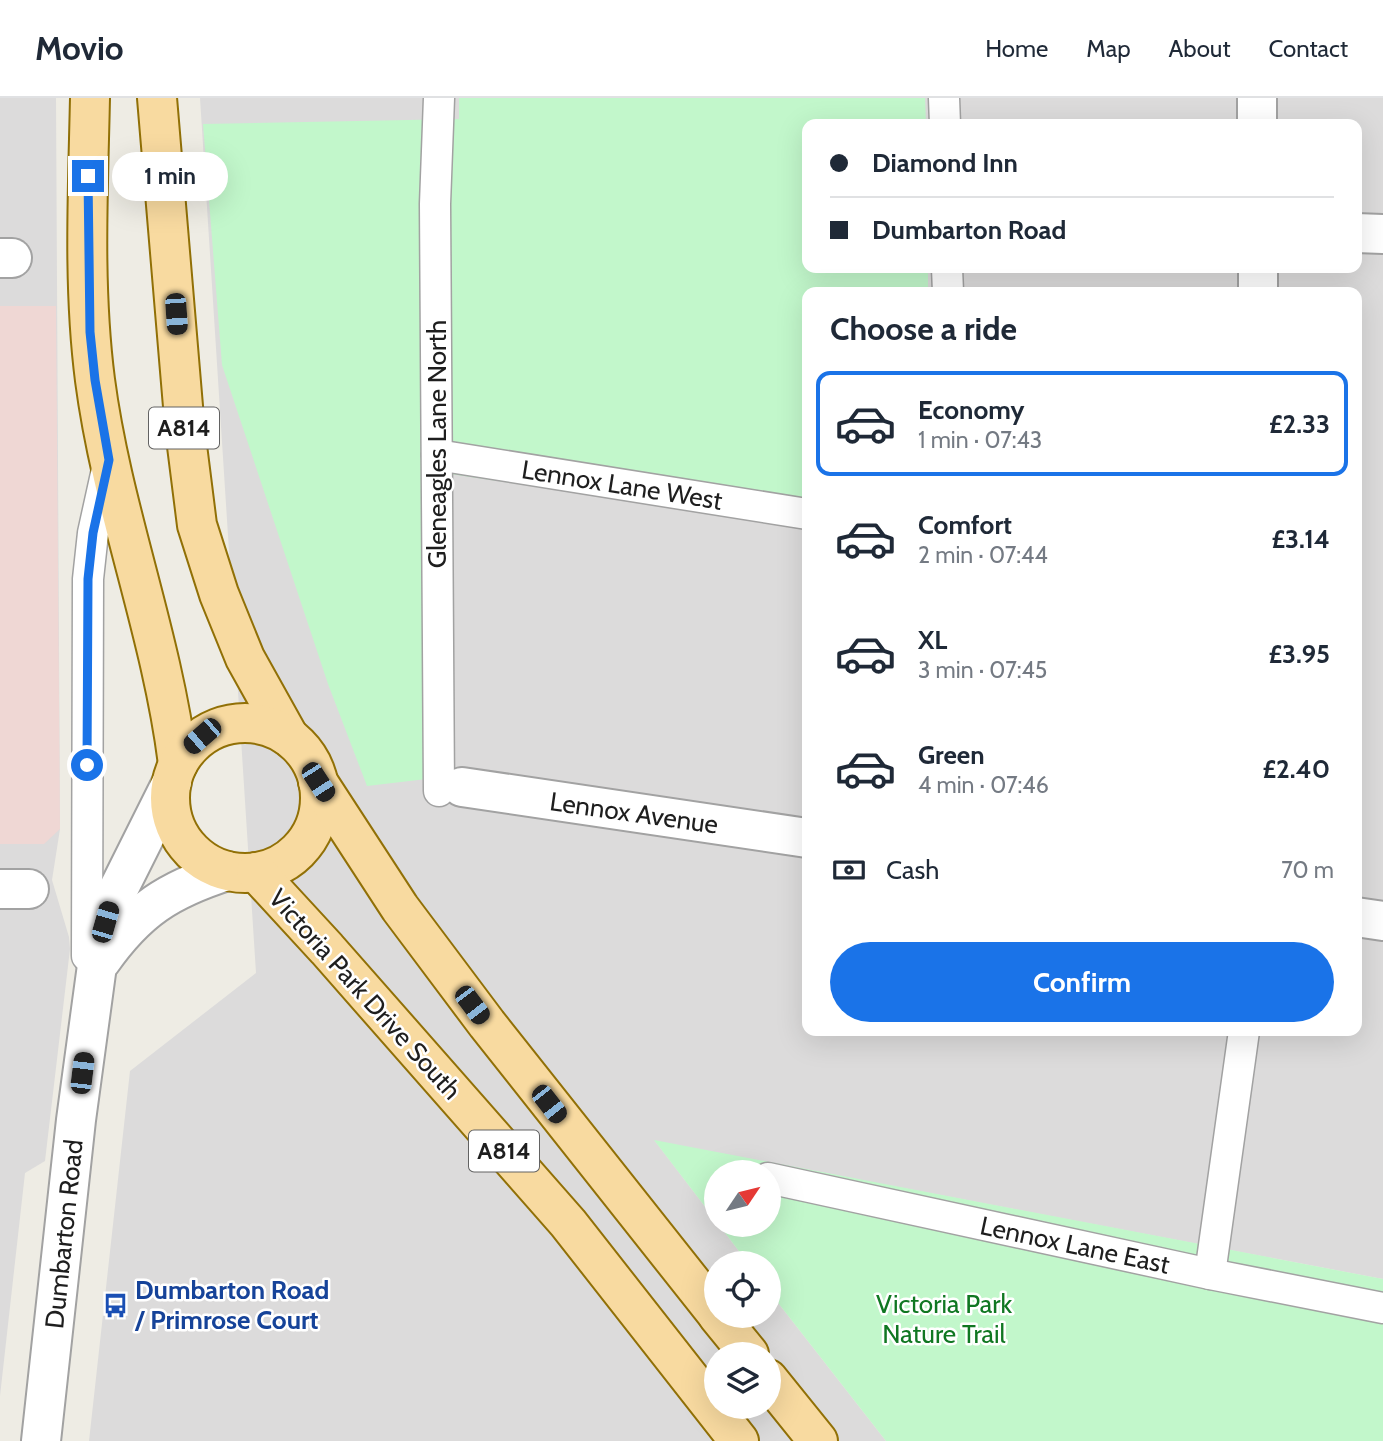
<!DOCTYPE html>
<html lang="en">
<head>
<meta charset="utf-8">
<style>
	:root { --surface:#fff; --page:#f6f6f7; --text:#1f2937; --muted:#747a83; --line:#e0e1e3; --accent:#1a73e8 }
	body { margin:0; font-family:Cabin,sans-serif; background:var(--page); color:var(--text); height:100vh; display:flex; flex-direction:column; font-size:26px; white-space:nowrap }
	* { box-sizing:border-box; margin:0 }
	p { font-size:23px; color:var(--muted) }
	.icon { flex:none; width:38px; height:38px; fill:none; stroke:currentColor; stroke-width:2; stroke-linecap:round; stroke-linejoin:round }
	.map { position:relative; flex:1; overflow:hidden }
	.drawer { position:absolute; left:802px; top:189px; width:560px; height:749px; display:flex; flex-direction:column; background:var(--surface); border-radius:14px; box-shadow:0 7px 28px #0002 }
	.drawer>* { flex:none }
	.hud { position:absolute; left:802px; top:21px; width:560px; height:154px; border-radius:14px; box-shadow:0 7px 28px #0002; display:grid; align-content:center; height:154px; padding:0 28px; background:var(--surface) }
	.needle { width:46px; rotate:55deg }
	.buttons { position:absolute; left:704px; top:1062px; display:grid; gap:14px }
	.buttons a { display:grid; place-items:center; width:77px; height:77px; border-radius:50%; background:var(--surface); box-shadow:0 7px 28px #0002; font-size:35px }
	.end { position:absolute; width:32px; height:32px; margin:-16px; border:9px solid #1a73e8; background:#fff; box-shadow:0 0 0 4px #fff }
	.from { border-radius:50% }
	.bubble { position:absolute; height:49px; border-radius:24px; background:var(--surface); box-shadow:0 7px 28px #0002; font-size:23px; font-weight:700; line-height:49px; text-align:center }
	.car { position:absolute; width:21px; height:42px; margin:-21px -10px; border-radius:9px; box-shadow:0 0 5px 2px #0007; background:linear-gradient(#222 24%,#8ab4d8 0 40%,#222 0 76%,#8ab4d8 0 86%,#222 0) }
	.hud b { display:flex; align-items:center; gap:24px; height:66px; font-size:26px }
	.hud b+b { border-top:2px solid var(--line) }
	.hud i { width:18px; height:18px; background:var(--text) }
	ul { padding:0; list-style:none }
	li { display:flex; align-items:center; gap:21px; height:105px; margin:0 14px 10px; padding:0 14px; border:4px solid transparent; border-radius:14px }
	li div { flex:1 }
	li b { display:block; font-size:26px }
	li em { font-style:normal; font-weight:700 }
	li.current { border-color:var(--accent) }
	li>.icon { width:63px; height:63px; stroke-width:1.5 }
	h2 { padding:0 28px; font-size:32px; line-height:84px }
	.pay { display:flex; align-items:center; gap:18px; height:77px; padding:0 28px; font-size:26px }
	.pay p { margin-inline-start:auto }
	.action { display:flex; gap:14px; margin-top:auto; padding:14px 28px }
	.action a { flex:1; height:80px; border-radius:42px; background:var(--accent); color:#fff; font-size:28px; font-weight:700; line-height:80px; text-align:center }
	header { display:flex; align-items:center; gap:42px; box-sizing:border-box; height:98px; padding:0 35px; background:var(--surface); border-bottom:2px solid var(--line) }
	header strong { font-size:33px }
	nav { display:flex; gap:38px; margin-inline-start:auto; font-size:24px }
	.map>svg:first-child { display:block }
	.residential { fill:#dcdbdb; fill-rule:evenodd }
	.commercial { fill:#efd7d4 }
	.park { fill:#c2f7cb }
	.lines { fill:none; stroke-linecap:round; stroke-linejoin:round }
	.service-casing { stroke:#a2a2a2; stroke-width:33 }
	.minor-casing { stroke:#a2a2a2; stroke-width:42 }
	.tertiary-casing { stroke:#a2a2a2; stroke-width:42 }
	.primary-casing { stroke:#917006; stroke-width:42 }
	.service { stroke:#fff; stroke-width:30 }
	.minor { stroke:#fff; stroke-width:38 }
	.tertiary { stroke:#fff; stroke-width:38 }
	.primary { stroke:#f8daa0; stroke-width:38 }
	.route { stroke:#1a73e8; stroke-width:9 }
	.labels { text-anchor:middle; stroke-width:5; stroke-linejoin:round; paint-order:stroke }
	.shield { fill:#fff; stroke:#626262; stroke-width:2 }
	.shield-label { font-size:24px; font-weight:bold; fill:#1e1e1e }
	.street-label { font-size:26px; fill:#1e1e1e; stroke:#fff }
	.transit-label { font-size:26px; font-weight:bold; fill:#164399; stroke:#fff; text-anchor:start }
	.park-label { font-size:26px; fill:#107722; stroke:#fff }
</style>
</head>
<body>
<header>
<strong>Movio</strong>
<nav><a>Home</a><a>Map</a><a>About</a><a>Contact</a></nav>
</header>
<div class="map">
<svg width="1383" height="1343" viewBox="0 0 1383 1343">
	<rect width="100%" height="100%" fill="#eeece4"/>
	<g class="residential">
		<path d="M0 0H56L60 731 52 782 69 839 70 851 45 1063 25 1075 0 1298Z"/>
		<path d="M200 0H1383V1181L655 1043 716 1123V1127H719L748 1165 716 1166V1218H768V1192L886 1343H89L130 973 256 875ZM807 26H1356V170H807ZM807 194H1356V933H807ZM716 1256H768V1309H716Z"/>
	</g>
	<path class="commercial" d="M0 208H56L60 731 44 746H0Z"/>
	<g class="park">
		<path d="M459 0H925L926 26H807V170H928V194H807V428L450 376 452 678 367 688 328 586 222 267 203 26 459 21Z"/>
		<path d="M654 1042 1383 1181V1343H886L768 1192V1166L748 1165 719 1127H768V1074H716V1123Z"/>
	</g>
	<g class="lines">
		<defs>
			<g id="service">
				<path d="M944 0 945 26"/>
				<path d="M947 170 948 194"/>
				<path d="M437 357 807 416"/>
				<path d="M439 693 435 106 439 0"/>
				<path d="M87 858 88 481 93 435 108 367"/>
				<path d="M768 1080 1210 1176 1383 1210"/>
				<path d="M1210 1176 1244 933"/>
			</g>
			<g id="minor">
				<path d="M1257 0V26"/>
				<path d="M1356 135 1383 136"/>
				<path d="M0 160H12"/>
				<path d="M1258 170V194"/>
				<path d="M462 689 807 740"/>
				<path d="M0 791H29"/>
				<path d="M1356 819 1383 823"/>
			</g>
			<g id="tertiary">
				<path d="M101 863C137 812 168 792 227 773"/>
				<path d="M41 1343 76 1022 101 838 109 810 172 684"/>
			</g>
			<g id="primary">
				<path d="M90 0C88 93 83 189 95 282 112 412 162 536 178 666"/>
				<path d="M157 0 185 332 197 427 219 496 245 560 289 639"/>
				<circle cx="245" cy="700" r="75"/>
				<path d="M318 684 400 810 487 926 716 1215"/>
				<path d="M256 774 327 851 568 1125 739 1343"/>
				<path d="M718 1218 749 1256"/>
				<path d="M768 1281 818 1343"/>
			</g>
		</defs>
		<use href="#service" class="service-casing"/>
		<use href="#minor" class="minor-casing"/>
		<use href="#tertiary" class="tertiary-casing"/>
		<use href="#primary" class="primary-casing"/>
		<use href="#service" class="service"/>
		<use href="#minor" class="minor"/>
		<use href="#tertiary" class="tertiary"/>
		<use href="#primary" class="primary"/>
	</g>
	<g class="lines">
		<path class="route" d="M87 667 88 481 93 435 109 362 95 282 90 234 88 78"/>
	</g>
	<defs>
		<symbol id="bus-bare" viewBox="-9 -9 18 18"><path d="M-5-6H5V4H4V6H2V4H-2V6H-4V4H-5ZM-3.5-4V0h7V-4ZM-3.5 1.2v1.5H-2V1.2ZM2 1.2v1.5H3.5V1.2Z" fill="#1a4fb4" stroke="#fff" stroke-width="2.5" paint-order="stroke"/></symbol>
	</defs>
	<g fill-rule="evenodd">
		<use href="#bus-bare" x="98" y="1190" width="35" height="35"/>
	</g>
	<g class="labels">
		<g class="shield">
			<rect x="149" y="309.5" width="70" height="41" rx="5"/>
			<rect x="469" y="1032.5" width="70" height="41" rx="5"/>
		</g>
		<g class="shield-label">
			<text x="184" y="338">A814</text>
			<text x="504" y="1061">A814</text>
		</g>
		<g class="street-label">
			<text transform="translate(437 346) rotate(-90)" y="9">Gleneagles Lane North</text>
			<text transform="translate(622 387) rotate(9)" y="9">Lennox Lane West</text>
			<text transform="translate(634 715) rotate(8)" y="9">Lennox Avenue</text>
			<text transform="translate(365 896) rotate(48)" y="9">Victoria Park Drive South</text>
			<text transform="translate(64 1136) rotate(-84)" y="9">Dumbarton Road</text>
			<text transform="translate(1075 1147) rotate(12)" y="9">Lennox Lane East</text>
		</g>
		<g class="transit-label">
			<text x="135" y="1201">Dumbarton Road<tspan x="135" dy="30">/ Primrose Court</tspan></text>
		</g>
		<g class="park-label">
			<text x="944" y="1215">Victoria Park<tspan x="944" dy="30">Nature Trail</tspan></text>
		</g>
	</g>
</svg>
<div class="buttons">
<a><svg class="needle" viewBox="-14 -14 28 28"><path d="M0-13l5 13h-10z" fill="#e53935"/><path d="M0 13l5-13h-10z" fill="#747a83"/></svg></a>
<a><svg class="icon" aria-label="locate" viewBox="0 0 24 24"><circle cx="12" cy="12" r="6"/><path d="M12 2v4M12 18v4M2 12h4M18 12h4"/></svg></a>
<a><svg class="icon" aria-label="layers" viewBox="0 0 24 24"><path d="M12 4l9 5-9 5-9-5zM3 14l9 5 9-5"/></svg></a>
</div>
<i class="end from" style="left:87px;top:667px"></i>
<i class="end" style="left:88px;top:78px"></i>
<div class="bubble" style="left:112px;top:54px;width:116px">1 min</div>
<i class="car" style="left:176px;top:216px;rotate:176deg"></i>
<i class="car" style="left:202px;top:638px;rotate:229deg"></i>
<i class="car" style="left:318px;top:684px;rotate:147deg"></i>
<i class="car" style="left:105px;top:824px;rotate:16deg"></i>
<i class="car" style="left:472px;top:907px;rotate:143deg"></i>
<i class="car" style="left:82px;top:975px;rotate:7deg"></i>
<i class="car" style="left:549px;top:1006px;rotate:142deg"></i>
<div class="hud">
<b><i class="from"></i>Diamond Inn</b>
<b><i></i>Dumbarton Road</b>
</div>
<section class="drawer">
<h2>Choose a ride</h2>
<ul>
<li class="current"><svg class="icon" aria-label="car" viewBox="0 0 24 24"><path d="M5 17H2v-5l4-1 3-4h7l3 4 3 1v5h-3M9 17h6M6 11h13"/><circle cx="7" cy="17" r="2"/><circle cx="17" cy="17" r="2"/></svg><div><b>Economy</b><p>1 min · 07:43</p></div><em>£2.33</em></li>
<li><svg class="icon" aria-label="car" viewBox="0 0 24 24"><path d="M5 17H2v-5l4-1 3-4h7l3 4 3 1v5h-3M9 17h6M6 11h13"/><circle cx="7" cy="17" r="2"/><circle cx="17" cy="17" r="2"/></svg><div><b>Comfort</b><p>2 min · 07:44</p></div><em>£3.14</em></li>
<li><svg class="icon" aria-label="car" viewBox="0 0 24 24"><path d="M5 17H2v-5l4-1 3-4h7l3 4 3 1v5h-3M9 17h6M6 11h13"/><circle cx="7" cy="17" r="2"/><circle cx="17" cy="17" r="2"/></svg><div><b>XL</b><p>3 min · 07:45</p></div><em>£3.95</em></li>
<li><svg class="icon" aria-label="car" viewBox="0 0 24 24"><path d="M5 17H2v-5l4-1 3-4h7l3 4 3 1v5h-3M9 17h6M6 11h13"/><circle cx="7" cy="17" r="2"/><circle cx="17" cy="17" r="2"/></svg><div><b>Green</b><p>4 min · 07:46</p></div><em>£2.40</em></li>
</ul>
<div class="pay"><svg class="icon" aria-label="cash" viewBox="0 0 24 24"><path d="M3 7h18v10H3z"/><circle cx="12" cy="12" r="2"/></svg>Cash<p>70 m</p></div>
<div class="action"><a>Confirm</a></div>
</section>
</div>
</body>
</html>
